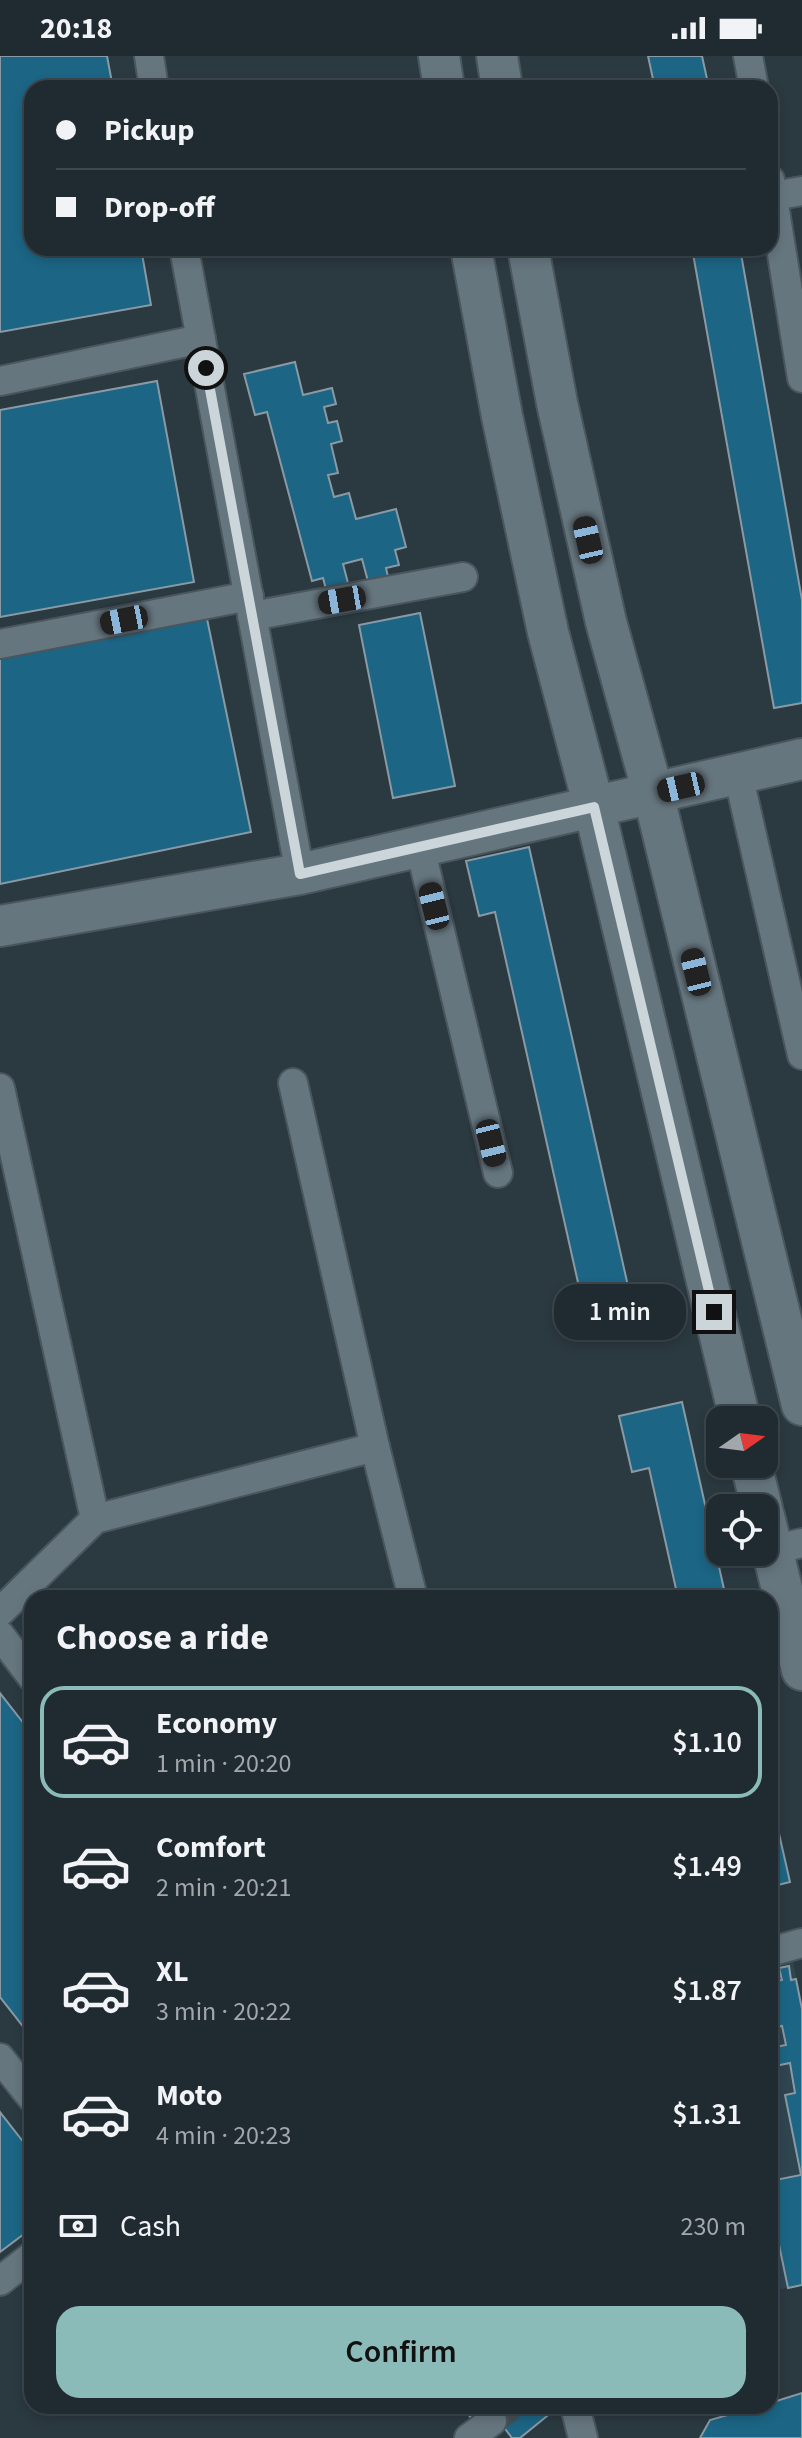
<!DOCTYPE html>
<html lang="en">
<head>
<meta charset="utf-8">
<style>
	:root { --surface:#202b31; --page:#283339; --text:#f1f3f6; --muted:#a2a7ab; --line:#3d474d; --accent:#8bbbb9 }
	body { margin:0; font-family:"Source Sans 3",sans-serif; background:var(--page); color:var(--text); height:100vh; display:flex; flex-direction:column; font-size:30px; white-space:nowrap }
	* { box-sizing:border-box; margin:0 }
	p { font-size:26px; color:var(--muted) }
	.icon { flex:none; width:44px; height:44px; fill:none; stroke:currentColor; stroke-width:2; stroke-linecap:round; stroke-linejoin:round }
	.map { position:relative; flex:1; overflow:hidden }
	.side { position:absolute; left:24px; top:1534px; width:754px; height:824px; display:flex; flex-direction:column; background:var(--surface); border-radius:24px; box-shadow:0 4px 12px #0003,0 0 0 2px var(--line) }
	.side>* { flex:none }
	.top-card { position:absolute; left:24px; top:24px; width:754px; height:176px; border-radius:24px; box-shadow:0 4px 12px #0003,0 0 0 2px var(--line); display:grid; align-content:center; height:176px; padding:0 32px; background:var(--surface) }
	.needle { width:52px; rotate:76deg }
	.fabs { position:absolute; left:706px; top:1350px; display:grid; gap:16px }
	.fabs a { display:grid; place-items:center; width:72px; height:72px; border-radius:16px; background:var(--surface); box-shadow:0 4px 12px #0003,0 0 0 2px var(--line); font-size:40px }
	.end { position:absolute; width:36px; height:36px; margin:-18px; border:10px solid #ccd5da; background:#111; box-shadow:0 0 0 4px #111 }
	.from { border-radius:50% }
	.bubble { position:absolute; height:56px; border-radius:24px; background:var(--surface); box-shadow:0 4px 12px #0003,0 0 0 2px var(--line); font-size:26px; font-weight:600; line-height:56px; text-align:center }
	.car { position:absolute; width:24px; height:48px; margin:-24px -12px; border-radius:10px; box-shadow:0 0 6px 2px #0007; background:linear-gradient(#222 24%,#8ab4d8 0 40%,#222 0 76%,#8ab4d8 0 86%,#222 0) }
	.top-card b { display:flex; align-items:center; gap:28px; height:76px; font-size:30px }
	.top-card b+b { border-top:2px solid var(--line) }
	.top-card i { width:20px; height:20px; background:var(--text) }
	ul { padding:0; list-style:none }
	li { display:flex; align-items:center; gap:24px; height:112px; margin:0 16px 12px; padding:0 16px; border:4px solid transparent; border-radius:24px }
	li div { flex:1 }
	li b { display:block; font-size:30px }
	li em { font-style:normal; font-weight:600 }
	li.selected { border-color:var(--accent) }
	li>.icon { width:72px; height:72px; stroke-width:1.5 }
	h2 { padding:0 32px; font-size:36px; line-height:96px }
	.pay { display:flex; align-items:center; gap:20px; height:88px; padding:0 32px; font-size:30px }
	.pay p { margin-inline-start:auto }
	.primary-button { display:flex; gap:16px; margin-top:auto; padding:16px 32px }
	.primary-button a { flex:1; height:92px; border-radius:24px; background:var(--accent); color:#111; font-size:32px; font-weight:600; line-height:92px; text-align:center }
	.status { display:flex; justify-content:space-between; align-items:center; height:56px; padding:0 40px; background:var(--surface); direction:ltr }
	.status svg { height:22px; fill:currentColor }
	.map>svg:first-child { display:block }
	.built { fill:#2f4550 }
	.building { fill:#1c6585; stroke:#899aa4; stroke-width:2 }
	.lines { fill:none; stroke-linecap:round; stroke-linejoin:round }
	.street-tunnel { stroke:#435058; stroke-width:28; stroke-dasharray:28 14; stroke-linecap:butt }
	.street-casing { stroke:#4a565d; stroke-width:32 }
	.secondary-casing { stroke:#4a565d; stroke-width:44 }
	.street { stroke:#66767f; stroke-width:28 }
	.secondary { stroke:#66767f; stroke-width:40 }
	.route { stroke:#ccd5da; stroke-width:10 }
</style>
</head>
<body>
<div class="status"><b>20:18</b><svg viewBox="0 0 49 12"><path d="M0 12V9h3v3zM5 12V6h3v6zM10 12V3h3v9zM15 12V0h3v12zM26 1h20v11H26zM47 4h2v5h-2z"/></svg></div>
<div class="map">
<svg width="802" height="2382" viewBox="0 0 802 2382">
	<rect width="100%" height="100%" fill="#2b3941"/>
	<path class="built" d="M792 1898 802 1953V2229L770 2235V1905Z"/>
	<g class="building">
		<path d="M0 0H107L113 32H32V192H141L151 249 0 276Z"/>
		<path d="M648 0H702L709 32H617L653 23Z"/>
		<path d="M692 192H740L802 544V647L774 652Z"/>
		<path d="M295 306 303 339 332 332 336 348 324 351 328 367 337 365 342 385 331 388 338 417 328 419 334 441 349 437 356 463 396 453 406 491 395 494 399 509 386 512 389 525 369 529 362 503 343 508 348 527 326 533 323 522 312 525 267 356 255 359 244 318Z"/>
		<path d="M157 325 194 526 0 561V354Z"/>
		<path d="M205 553 251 776 0 828V595Z"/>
		<path d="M420 557 455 730 393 742 359 569Z"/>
		<path d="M529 791 637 1270 582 1283 571 1233 579 1231 495 856 479 860 466 805Z"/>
		<path d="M682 1346 726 1542H678L649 1412 632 1416 619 1360Z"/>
		<path d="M0 1637 32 1678V1982L0 1941Z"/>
		<path d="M770 1738 790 1826 770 1831Z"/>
		<path d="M789 1910 791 1924 796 1923 802 1953V2229L788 2232 777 2179 770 2180V2125L801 2119 785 2039 795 2037 790 2007 770 2011V1992L786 1989 782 1970 770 1972V1926L782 1924 779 1912Z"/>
		<path d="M0 2056 32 2097V2172L0 2196Z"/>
		<path d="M802 2337V2382H700L710 2364 759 2350H770V2347Z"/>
		<path d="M461 2350H555L557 2352 520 2382H512L493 2357 478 2370Z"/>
	</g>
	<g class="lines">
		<path class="street-tunnel" d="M492 2365 512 2350"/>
		<defs>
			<g id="street">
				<path d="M149 0 154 32"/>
				<path d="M748 0 754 32"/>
				<path d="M770 124 802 322"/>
				<path d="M773 140 802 135"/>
				<path d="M184 192 300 818"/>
				<path d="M0 325 201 283"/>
				<path d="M252 560 463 521"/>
				<path d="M0 588 249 540"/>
				<path d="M738 718 802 999"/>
				<path d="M420 791 498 1117"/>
				<path d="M293 1027 375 1391 413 1542"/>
				<path d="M0 1032 95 1463"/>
				<path d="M772 1494 802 1487"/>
				<path d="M0 1556 95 1463 375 1391"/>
				<path d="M0 1579 32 1621"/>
				<path d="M770 1896 802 1887"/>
				<path d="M0 2002 32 2042"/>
				<path d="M0 2225 32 2200"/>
				<path d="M575 2350 583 2382"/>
				<path d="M469 2382 492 2365"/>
			</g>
			<g id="secondary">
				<path d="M439 0 444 32"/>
				<path d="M497 0 502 32"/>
				<path d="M471 192 502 360 548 576 594 751 740 1364"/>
				<path d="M528 192 557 347 606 566 653 737 802 1349"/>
				<path d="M0 870 300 818 802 703"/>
				<path d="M751 1408 762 1452"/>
				<path d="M764 1460 802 1614"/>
			</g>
		</defs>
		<use href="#street" class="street-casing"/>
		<use href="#secondary" class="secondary-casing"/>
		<use href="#street" class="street"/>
		<use href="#secondary" class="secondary"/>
	</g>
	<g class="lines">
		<path class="route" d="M206 312 300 818 594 751 714 1256"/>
	</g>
</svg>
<div class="fabs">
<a><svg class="needle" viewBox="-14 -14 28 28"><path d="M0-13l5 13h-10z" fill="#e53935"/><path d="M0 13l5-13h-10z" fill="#a2a7ab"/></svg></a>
<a><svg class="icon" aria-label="locate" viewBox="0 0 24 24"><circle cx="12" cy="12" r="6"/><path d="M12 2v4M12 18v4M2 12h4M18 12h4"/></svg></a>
</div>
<i class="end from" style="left:206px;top:312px"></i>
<i class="end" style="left:714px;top:1256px"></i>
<div class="bubble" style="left:554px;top:1228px;width:132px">1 min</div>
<i class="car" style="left:588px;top:484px;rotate:347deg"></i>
<i class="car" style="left:342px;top:544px;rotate:260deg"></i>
<i class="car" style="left:124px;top:564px;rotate:259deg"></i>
<i class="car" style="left:681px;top:731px;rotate:257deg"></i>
<i class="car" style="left:434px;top:850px;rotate:346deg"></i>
<i class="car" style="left:696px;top:916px;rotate:346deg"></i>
<i class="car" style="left:491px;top:1087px;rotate:166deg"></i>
<div class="top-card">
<b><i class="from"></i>Pickup</b>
<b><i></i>Drop-off</b>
</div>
<section class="side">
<h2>Choose a ride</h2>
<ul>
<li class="selected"><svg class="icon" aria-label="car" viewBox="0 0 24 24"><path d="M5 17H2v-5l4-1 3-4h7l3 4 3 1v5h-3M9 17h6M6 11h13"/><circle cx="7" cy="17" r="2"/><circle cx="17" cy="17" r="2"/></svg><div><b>Economy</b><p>1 min · 20:20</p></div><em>$1.10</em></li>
<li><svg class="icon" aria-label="car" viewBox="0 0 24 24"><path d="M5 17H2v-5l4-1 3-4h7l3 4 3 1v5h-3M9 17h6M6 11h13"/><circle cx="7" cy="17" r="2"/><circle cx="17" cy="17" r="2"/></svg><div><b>Comfort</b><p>2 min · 20:21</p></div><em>$1.49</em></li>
<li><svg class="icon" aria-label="car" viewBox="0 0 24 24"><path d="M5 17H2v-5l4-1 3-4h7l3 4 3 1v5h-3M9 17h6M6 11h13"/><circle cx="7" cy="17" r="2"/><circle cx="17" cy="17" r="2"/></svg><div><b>XL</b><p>3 min · 20:22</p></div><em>$1.87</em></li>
<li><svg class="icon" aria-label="car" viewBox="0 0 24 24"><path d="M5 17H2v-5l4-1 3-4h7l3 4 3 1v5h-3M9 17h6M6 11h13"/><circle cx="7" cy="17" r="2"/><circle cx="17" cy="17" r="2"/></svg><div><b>Moto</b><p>4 min · 20:23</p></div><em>$1.31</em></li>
</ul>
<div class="pay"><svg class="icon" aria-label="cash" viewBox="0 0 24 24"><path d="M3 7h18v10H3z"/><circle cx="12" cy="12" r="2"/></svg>Cash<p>230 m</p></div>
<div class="primary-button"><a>Confirm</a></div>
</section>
</div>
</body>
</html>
